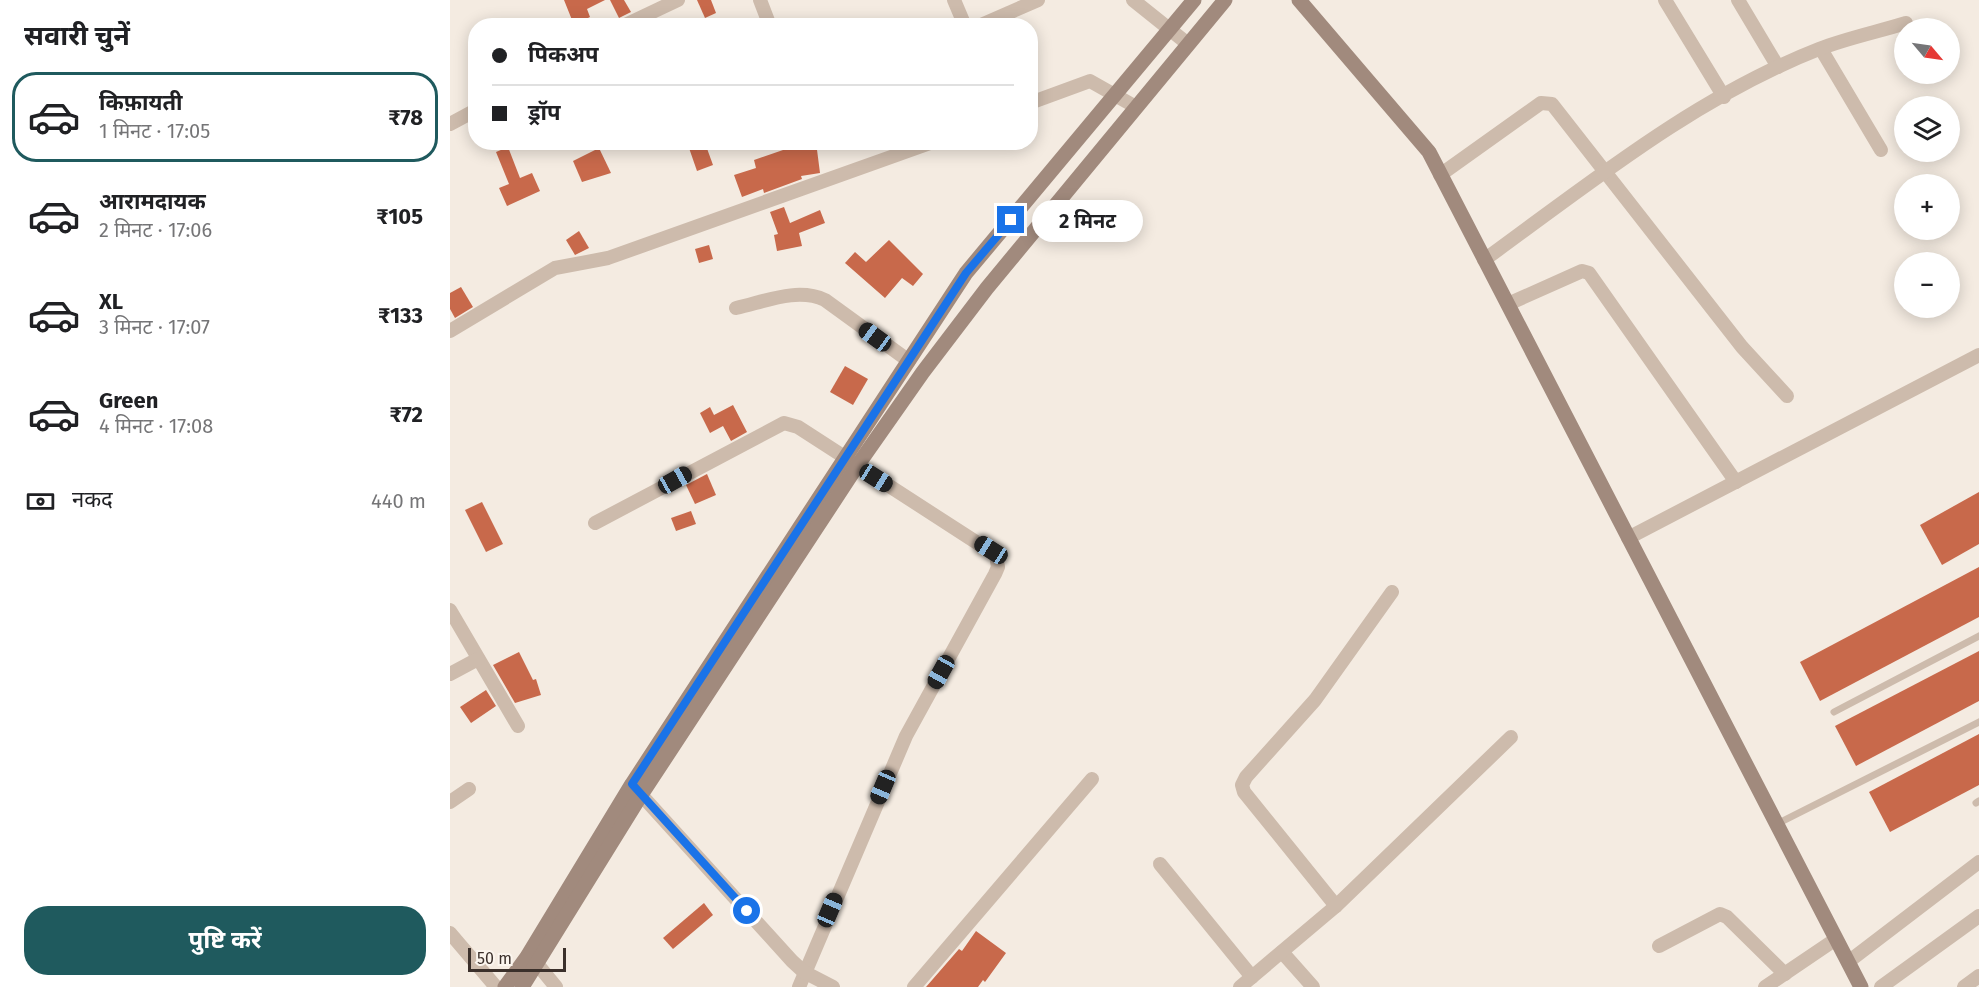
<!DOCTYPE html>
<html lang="hi">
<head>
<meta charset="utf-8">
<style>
	:root { --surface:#fff; --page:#f6f6f6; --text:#202124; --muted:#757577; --line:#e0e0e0; --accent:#1f5a5e }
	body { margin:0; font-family:"Fira Sans","Noto Sans Devanagari",sans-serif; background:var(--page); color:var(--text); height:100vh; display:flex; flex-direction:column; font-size:22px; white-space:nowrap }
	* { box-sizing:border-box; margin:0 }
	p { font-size:20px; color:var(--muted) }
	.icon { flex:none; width:33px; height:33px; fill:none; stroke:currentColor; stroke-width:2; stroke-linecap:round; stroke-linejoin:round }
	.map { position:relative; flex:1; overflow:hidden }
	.side { display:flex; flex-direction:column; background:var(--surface); width:450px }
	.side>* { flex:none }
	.banner { position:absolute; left:18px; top:18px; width:570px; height:132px; border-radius:24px; box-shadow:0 3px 15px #0003; display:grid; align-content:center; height:132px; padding:0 24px; background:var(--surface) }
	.needle { width:39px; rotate:119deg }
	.buttons { position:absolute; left:1444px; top:18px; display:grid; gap:12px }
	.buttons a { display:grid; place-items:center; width:66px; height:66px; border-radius:50%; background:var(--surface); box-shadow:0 3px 15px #0003; font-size:30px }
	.scale { position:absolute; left:18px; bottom:15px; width:98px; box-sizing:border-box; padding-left:6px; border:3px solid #3b302b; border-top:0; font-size:16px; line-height:21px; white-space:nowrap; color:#3b302b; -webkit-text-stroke:4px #fbf5ee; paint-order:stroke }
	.end { position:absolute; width:27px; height:27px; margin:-14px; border:8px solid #1a73e8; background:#fff; box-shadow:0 0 0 3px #fff }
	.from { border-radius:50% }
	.bubble { position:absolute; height:42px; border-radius:21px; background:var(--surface); box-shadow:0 3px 15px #0003; font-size:20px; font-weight:700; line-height:42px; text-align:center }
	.car { position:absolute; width:18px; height:36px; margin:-18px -9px; border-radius:8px; box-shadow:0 0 4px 2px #0007; background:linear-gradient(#222 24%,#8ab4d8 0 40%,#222 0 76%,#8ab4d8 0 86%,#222 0) }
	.banner b { display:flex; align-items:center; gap:21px; height:57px; font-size:22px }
	.banner b+b { border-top:2px solid var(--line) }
	.banner i { width:15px; height:15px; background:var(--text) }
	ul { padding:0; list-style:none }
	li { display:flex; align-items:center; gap:18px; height:90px; margin:0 12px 9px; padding:0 12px; border:3px solid transparent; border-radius:24px }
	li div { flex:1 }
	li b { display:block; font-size:22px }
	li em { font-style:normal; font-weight:700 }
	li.current { border-color:var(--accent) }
	li>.icon { width:54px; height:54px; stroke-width:1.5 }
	h2 { padding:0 24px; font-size:27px; line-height:72px }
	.pay { display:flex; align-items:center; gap:15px; height:66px; padding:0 24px; font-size:22px }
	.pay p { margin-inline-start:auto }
	.primary-button { display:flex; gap:12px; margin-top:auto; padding:12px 24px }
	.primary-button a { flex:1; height:69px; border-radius:24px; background:var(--accent); color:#fff; font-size:24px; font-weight:700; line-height:69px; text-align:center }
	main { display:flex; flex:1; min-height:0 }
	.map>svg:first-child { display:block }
	.building { fill:#c8694b }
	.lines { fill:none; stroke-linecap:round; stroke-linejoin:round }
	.lane { stroke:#cdbbac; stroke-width:7 }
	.street { stroke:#cdbbac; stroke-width:14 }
	.secondary { stroke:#a18a7d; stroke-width:15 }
	.route { stroke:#1a73e8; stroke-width:8 }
</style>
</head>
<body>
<main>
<section class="side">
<h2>सवारी चुनें</h2>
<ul>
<li class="current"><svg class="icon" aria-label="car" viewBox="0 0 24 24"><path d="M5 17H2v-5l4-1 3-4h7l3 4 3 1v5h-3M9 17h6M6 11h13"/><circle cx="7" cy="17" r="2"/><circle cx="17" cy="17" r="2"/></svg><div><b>किफ़ायती</b><p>1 मिनट · 17:05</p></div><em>₹78</em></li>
<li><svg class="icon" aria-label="car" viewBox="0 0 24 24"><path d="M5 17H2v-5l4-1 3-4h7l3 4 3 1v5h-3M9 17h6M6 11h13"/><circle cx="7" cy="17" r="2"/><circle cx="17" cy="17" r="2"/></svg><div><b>आरामदायक</b><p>2 मिनट · 17:06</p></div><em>₹105</em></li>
<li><svg class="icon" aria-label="car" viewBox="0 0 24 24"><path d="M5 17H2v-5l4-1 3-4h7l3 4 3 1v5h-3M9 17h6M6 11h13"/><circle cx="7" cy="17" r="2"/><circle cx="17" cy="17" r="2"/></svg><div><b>XL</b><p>3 मिनट · 17:07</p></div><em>₹133</em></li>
<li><svg class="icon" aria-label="car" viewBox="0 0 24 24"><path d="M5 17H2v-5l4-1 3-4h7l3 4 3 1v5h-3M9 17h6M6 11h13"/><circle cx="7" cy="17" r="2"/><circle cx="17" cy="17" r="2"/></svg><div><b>Green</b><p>4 मिनट · 17:08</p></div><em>₹72</em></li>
</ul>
<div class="pay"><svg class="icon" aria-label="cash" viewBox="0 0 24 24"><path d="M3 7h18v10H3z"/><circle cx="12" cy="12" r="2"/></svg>नकद<p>440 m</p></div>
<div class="primary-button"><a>पुष्टि करें</a></div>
</section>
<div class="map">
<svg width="1529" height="987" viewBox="0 0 1529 987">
	<rect width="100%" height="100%" fill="#f4ebe1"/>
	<g class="building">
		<path d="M114 0H155L137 9 140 17 124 25Z"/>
		<path d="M160 0H174L181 12 169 18Z"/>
		<path d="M247 0H261L266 13 255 18Z"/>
		<path d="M331 142H366L370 173 351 176 352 179 314 193 313 189 292 197 284 175 306 168 304 160 333 150Z"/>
		<path d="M255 143 263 165 247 171 239 148Z"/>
		<path d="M58 147 70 178 82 173 90 191 57 206 49 188 59 184 46 152Z"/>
		<path d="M149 148 161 173 132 182 123 161Z"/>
		<path d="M334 207 340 223 370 210 375 223 349 233 352 246 327 251 324 235 328 234 320 212Z"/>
		<path d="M129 231 139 248 125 255 116 240Z"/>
		<path d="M439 240 473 274 463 286 452 278 435 298 395 263 405 252 416 262Z"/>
		<path d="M259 245 263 259 249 263 245 249Z"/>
		<path d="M11 287 23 307 5 318 0 309V293Z"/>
		<path d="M395 366 418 379 403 405 380 392Z"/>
		<path d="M283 405 297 432 281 441 273 426 260 433 250 413 260 407 264 415Z"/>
		<path d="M257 474 266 495 245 504 236 485Z"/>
		<path d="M1529 492V544L1492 565 1470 525Z"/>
		<path d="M32 502 53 544 36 552 15 510Z"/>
		<path d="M241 511 246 524 226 531 221 518Z"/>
		<path d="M1529 567V617L1370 701 1350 662Z"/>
		<path d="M1529 651V701L1406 766 1385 726Z"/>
		<path d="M69 652 83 680 86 679 91 695 65 703 43 665Z"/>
		<path d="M36 690 46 706 21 723 10 707Z"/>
		<path d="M1529 734V785L1440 832 1419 792Z"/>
		<path d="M254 903 263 915 223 949 213 938Z"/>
		<path d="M526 931 556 953 535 982 533 980 528 987H476L509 949 512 951Z"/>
	</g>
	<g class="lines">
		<g class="lane">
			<path d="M1384 712 1529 636"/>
			<path d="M1526 803 1529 801"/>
			<path d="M1327 824 1529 722"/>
		</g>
		<g class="street">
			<path d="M310 0 320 26"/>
			<path d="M504 0 515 26"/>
			<path d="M683 0 738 44"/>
			<path d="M1215 0 1274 97"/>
			<path d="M1288 0 1328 67"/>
			<path d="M173 26 228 0"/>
			<path d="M529 26 588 0"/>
			<path d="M1371 49 1431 150"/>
			<path d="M580 103 640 81 686 107"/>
			<path d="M0 124 26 110"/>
			<path d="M990 175 1091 103 1102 104 1292 347 1337 396"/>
			<path d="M1034 260C1140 183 1246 97 1369 49 1397 38 1427 32 1456 23"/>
			<path d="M1058 304 1132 271 1139 273 1286 482"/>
			<path d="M286 308C314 302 347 287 375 300L459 361"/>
			<path d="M0 331 105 268 158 258 483 142"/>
			<path d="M145 523 334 423 348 427 546 555 548 567 545 574 456 736 349 987"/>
			<path d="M1178 538 1529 355"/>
			<path d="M0 610 68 726"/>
			<path d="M0 674 28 659"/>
			<path d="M185 788 342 961 354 972 383 987"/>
			<path d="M0 802 19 789"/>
			<path d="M710 864 802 977"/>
			<path d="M886 906 794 792 792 785 796 777 865 700 942 592"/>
			<path d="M0 933 46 987"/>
			<path d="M1209 946 1270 914 1277 917 1335 974"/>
			<path d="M832 952 863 987"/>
			<path d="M1398 962 1529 862"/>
			<path d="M88 965 106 987"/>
			<path d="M464 987 642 779"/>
			<path d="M790 987 886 906 1061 737"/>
			<path d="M1315 987 1386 939"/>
			<path d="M1431 987 1529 916"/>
			<path d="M1514 987 1529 976"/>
		</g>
		<g class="secondary">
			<path d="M849 0 979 152 1411 987"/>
			<path d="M55 987 77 957 182 784 516 273 744 0"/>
			<path d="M72 987 191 795 407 466 473 372 537 288 775 0"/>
		</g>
	</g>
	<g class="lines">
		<path class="route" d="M297 911 182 784 516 273 561 220"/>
	</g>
</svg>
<div class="buttons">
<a><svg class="needle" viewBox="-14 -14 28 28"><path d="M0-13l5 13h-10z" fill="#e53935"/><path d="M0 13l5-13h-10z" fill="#757577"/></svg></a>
<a><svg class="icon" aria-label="layers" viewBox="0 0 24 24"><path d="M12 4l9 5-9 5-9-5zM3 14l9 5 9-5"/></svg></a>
<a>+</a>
<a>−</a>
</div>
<div class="scale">50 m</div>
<i class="end from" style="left:297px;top:911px"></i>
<i class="end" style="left:561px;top:220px"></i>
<div class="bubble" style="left:582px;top:200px;width:111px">2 मिनट</div>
<i class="car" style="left:425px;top:337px;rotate:306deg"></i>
<i class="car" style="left:426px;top:478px;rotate:122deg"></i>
<i class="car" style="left:225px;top:480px;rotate:61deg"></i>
<i class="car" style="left:541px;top:550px;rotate:302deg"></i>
<i class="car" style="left:491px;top:672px;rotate:209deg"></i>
<i class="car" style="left:433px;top:787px;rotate:203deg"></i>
<i class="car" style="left:380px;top:910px;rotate:23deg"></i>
<div class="banner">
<b><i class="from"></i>पिकअप</b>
<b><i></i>ड्रॉप</b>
</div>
</div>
</main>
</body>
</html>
